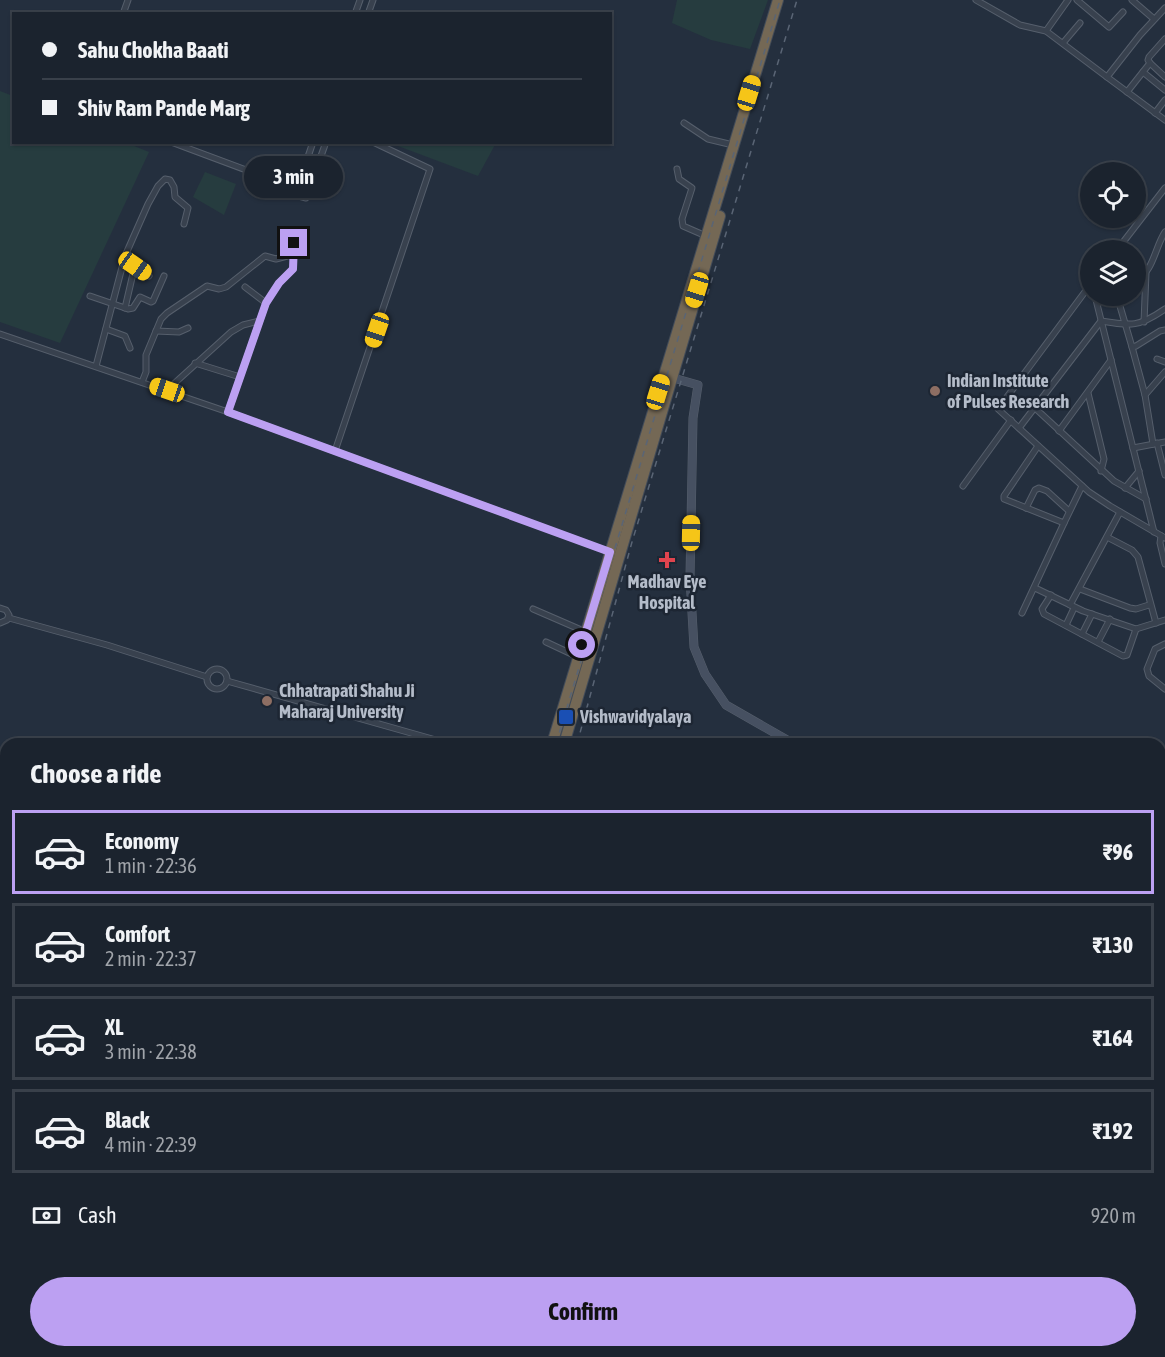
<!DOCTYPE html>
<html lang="en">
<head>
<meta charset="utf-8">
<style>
	:root { --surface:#1b232e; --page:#242b36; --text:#f1f3f6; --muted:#a0a4aa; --line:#39404a; --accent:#bca0f2 }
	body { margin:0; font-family:"Asap Condensed",sans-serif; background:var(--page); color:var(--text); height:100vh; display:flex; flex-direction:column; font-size:22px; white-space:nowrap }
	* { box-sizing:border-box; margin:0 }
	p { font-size:20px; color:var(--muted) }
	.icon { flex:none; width:33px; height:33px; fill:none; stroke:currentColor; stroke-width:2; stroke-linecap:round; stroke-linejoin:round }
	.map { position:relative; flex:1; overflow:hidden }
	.details { position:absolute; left:0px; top:738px; width:1166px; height:620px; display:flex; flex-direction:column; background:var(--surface); border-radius:18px 18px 0 0; box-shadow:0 2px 4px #0004,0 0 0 2px var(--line) }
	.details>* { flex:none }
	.banner { position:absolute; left:12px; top:12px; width:600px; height:132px; border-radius:0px; box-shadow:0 2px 4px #0004,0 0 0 2px var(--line); display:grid; align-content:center; height:132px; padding:0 30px; background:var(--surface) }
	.controls { position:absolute; left:1080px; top:162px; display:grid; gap:12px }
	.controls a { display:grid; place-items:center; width:66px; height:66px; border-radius:50%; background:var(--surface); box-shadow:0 2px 4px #0004,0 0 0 2px var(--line); font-size:30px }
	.end { position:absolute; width:27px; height:27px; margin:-14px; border:8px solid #bca0f2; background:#111; box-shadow:0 0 0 3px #111 }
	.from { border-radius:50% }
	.bubble { position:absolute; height:42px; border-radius:21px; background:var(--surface); box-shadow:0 2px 4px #0004,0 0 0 2px var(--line); font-size:20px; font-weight:700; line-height:42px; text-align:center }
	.car { position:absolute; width:18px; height:36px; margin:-18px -9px; border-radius:8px; box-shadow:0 0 4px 2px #0007; background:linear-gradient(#f5c518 24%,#345 0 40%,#f5c518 0 76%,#345 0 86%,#f5c518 0) }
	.banner b { display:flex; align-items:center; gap:21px; height:57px; font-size:22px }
	.banner b+b { border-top:2px solid var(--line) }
	.banner i { width:15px; height:15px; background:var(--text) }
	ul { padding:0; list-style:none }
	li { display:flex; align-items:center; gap:18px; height:84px; margin:0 12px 9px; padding:0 18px; border:3px solid var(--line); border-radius:0px }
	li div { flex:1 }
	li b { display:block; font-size:22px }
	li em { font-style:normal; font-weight:700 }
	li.active { border-color:var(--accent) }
	li>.icon { width:54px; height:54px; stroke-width:1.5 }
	h2 { padding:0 30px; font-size:27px; line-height:72px }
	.pay { display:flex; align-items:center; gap:15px; height:66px; padding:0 30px; font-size:22px }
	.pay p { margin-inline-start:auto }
	.button { display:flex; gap:12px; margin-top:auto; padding:12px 30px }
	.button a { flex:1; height:69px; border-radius:36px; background:var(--accent); color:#111; font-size:24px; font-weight:700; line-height:69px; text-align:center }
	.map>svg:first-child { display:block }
	.green { fill:#263c3f }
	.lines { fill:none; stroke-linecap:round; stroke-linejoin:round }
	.street-casing { stroke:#565f6c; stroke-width:7 }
	.secondary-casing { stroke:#565f6c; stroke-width:9 }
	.highway-casing { stroke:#434c59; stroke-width:12 }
	.street { stroke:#38414e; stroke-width:5 }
	.secondary { stroke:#465061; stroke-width:8 }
	.highway { stroke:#746855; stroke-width:10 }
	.rail { stroke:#5a6575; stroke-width:1.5; stroke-dasharray:6 6; stroke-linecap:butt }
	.route { stroke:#bca0f2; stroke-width:8 }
	.education-dot { fill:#8d6e63; stroke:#1d2633; stroke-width:2 }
	.health-dot { fill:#e0444e; stroke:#1d2633; stroke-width:2 }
	.transit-dot { fill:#1a4fb4; stroke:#1d2633; stroke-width:2 }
	.labels { text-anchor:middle; stroke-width:5; stroke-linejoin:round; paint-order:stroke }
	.poi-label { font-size:18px; font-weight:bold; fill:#b4bcc9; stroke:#1d2633; text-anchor:start }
</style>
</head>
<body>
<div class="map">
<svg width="1165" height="1357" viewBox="0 0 1165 1357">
	<rect width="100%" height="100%" fill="#242f3e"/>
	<g class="green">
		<path d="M677 0H768L750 49 711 40 672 23Z"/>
		<path d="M0 91 13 96 14 142 127 143 149 152 60 343 0 322Z"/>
		<path d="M390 143H496L478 176Z"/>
		<path d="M205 172 236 184 224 215 193 197Z"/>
		<path d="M0 1300 6 1303V1352H42L38 1357H0Z"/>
	</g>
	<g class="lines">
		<defs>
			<g id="street">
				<path d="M976 0 1020 25 1046 31 1107 77 1140 35 1165 8"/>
				<path d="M1077 0 1109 27 1123 12"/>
				<path d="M1132 0 1154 19"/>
				<path d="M123 14 128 0"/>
				<path d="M355 14 360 0"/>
				<path d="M368 14 373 0"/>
				<path d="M1046 31 1068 0"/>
				<path d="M1063 43 1080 23"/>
				<path d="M1150 63 1165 77"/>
				<path d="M1143 72 1165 90"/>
				<path d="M1107 77 1165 120"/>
				<path d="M1127 92 1150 63 1148 60 1149 57 1165 39"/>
				<path d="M1155 113 1165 100"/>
				<path d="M684 123 708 139 733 145"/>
				<path d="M171 142 297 189"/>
				<path d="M313 142 295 195 306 198 326 142"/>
				<path d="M677 169 679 179 692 188 682 219 683 226 706 236"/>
				<path d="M1117 250 1165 188"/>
				<path d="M125 258 135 265 125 308"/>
				<path d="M135 266 149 276"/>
				<path d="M1136 280C1153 273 1155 247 1165 232"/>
				<path d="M1090 285 998 409 1089 492 1110 506 1165 538"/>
				<path d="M245 287 266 303"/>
				<path d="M90 296 128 309 133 308 140 297 151 302 153 301 164 276"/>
				<path d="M1095 296 1154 532"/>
				<path d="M1117 296 1132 347 1136 346 1160 331 1165 330"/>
				<path d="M1144 322 1146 273"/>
				<path d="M106 329 125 336 130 348"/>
				<path d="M156 331 179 332 188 328"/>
				<path d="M0 334 228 412 610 552"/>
				<path d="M1132 347 1145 395"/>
				<path d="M1157 359 1165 362"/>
				<path d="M195 363 240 377"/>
				<path d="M96 366 125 256 148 204 158 186 165 179 170 180 174 187 175 197 188 208 184 224"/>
				<path d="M142 382 146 372V355L161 319 167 313 207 286 219 289 226 287 265 256 276 259 295 254"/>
				<path d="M167 390 231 332 243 325 259 321"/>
				<path d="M1088 393 1104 459 1101 471"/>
				<path d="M1035 408 1114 481 1146 499"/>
				<path d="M228 412 266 303 279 283 293 269 294 243"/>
				<path d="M1019 428 1101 321C1132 326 1139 327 1165 309"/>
				<path d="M1059 431 1111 360"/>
				<path d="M1157 443 1165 475"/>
				<path d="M1153 444 1145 395 1165 372"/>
				<path d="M1038 446 1004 496V499L1064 523 1082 486"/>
				<path d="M1133 448 1165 442"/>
				<path d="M335 451 430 169 373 142"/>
				<path d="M963 486 1011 420"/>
				<path d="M1125 488 1139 471"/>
				<path d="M1026 508 1035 490 1039 488 1047 491 1069 511"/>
				<path d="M1161 536 1160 543 1165 564"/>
				<path d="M1107 537 1132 550 1138 557 1156 623"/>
				<path d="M1035 588 1083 611 1136 629 1165 620"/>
				<path d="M1080 589 1130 608 1136 609 1149 605"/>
				<path d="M1051 595 1042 609 1044 614 1123 656 1127 655 1136 629"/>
				<path d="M1070 605 1120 512"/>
				<path d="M0 608 6 610 9 615 7 620 0 623"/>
				<path d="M533 609 586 632"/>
				<path d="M1022 613 1064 523"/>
				<path d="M9 618 107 645 207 677"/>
				<path d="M1066 625 1074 608"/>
				<path d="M1082 634 1092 614"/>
				<path d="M546 642 578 657"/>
				<path d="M1098 642 1110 619"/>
				<path d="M1165 644 1155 649 1147 669 1149 676 1165 689"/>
				<circle cx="217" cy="679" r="10"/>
				<path d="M227 681 450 744"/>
				<path d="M1160 809 1165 804"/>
				<path d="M1160 822 1165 824"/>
				<path d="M0 930 6 932"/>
				<path d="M1160 982 1165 983"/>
				<path d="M1160 1007 1165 1009"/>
				<path d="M1160 1035 1165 1037"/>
				<path d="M1160 1094 1165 1077"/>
				<path d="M1160 1114 1165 1116"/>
				<path d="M1160 1140 1165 1141"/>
				<path d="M1160 1176 1165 1159"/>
				<path d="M1160 1198 1165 1199"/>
				<path d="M1160 1221 1165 1223"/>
				<path d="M1161 1248 1165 1236"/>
				<path d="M1160 1257 1165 1253"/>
				<path d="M0 1276 6 1278"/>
				<path d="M0 1293 6 1286"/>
				<path d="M1160 1300 1165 1302"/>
				<path d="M1160 1333 1165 1319"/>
				<path d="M83 1352 90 1357"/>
				<path d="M167 1352 178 1357"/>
				<path d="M246 1352 256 1357"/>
				<path d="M1033 1352 1046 1357"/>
				<path d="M1094 1357 1097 1352"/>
				<path d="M1125 1357 1127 1352"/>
				<path d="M1150 1357 1153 1352"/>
			</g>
			<g id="secondary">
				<path d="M670 377 698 385 693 418 690 578 694 647 705 674 726 705 794 744"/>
				<path d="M1160 861 1165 863"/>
				<path d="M1160 867 1165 869"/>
				<path d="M1160 961 1165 947"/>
				<path d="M988 1357 991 1352"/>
			</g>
			<g id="highway">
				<path d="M552 744 778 0"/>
				<path d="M564 744 720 216"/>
				<path d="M370 1357 372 1352"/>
				<path d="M381 1357 383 1352"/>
			</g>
		</defs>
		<use href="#street" class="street-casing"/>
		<use href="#secondary" class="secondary-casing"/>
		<use href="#highway" class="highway-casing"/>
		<use href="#street" class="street"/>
		<use href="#secondary" class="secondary"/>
		<use href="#highway" class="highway"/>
		<g class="rail">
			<path d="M556 744 780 0"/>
			<path d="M577 744 632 542 797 0"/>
			<path d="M372 1357 373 1352"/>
			<path d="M392 1357 394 1352"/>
		</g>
	</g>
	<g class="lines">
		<path class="route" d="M294 243 293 269 279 283 266 303 228 412 610 552 582 645"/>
	</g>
	<g class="education-dot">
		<circle cx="935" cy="391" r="6"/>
		<circle cx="267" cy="701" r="6"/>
	</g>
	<path class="health-dot" d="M664 551h6v6h6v6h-6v6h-6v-6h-6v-6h6z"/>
	<rect class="transit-dot" x="558" y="709" width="16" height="16" rx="3"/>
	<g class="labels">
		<g class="poi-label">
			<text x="947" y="387">Indian Institute<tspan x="947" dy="21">of Pulses Research</tspan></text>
			<text x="667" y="588" text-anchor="middle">Madhav Eye<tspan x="667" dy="21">Hospital</tspan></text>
			<text x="279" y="697">Chhatrapati Shahu Ji<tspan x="279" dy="21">Maharaj University</tspan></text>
			<text x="580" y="723">Vishwavidyalaya</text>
		</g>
	</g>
</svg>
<div class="controls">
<a><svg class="icon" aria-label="locate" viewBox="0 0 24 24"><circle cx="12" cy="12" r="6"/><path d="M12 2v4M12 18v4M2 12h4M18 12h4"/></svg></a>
<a><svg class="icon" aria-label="layers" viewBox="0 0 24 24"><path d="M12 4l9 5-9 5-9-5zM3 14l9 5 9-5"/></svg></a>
</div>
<i class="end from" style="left:582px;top:645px"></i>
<i class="end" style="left:294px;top:243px"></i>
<div class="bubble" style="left:244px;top:156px;width:99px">3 min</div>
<i class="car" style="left:749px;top:93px;rotate:17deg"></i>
<i class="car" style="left:135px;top:266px;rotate:125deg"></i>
<i class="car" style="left:697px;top:290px;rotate:197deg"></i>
<i class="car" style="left:377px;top:330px;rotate:199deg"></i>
<i class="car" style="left:167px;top:390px;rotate:289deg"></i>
<i class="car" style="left:658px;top:392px;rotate:17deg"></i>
<i class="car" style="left:691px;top:533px;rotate:1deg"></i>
<div class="banner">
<b><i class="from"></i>Sahu Chokha Baati</b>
<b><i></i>Shiv Ram Pande Marg</b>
</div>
<section class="details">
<h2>Choose a ride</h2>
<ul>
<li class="active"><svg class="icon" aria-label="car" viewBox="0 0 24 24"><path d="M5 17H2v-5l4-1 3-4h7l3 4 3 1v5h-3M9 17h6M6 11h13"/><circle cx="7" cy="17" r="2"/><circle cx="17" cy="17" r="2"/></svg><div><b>Economy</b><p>1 min · 22:36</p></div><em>₹96</em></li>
<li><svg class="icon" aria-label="car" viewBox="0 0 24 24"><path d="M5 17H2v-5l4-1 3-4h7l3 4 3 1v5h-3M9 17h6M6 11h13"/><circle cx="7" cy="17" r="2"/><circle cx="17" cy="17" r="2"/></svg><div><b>Comfort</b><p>2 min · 22:37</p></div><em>₹130</em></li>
<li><svg class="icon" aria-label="car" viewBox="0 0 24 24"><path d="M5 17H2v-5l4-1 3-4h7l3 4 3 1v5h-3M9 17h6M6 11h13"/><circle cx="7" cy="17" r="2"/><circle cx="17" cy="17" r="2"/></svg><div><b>XL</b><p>3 min · 22:38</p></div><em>₹164</em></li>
<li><svg class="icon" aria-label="car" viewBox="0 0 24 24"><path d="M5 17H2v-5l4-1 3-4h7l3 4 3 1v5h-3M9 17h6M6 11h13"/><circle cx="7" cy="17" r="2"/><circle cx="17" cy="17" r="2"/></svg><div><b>Black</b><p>4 min · 22:39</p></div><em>₹192</em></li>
</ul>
<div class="pay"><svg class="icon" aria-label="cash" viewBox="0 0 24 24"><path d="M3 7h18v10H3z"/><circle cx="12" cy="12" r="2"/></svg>Cash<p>920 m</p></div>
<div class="button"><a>Confirm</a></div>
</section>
</div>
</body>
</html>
